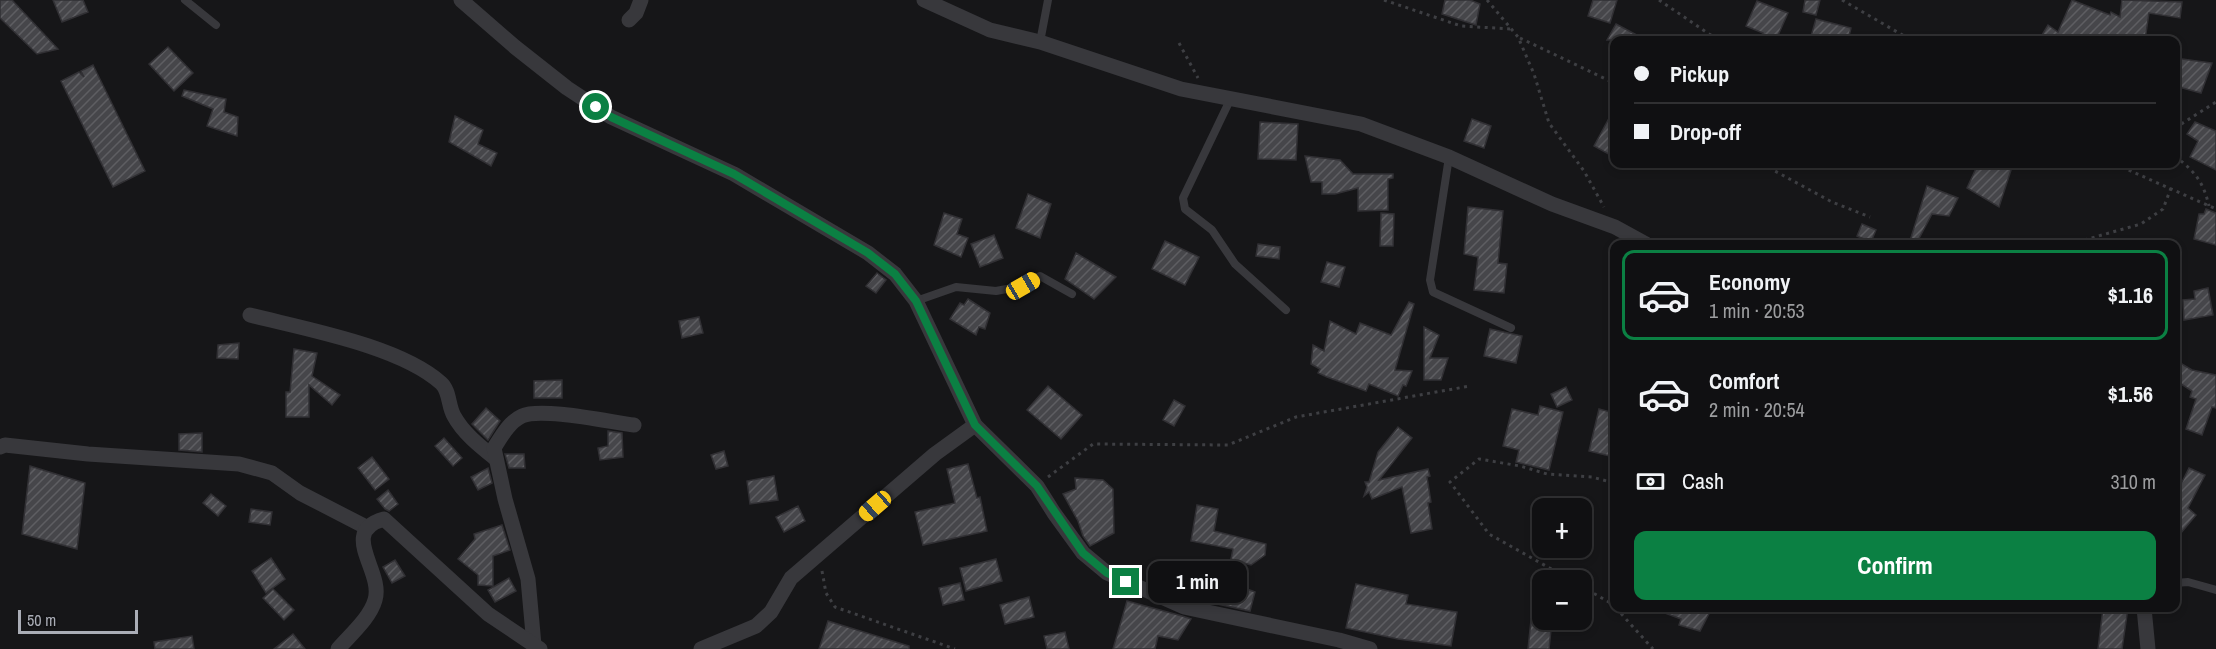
<!DOCTYPE html>
<html lang="en">
<head>
<meta charset="utf-8">
<style>
	:root { --surface:#101012; --page:#19191b; --text:#f1f3f6; --muted:#9c9d9f; --line:#303032; --accent:#0b8043 }
	body { margin:0; font-family:"Archivo Narrow",sans-serif; background:var(--page); color:var(--text); height:100vh; display:flex; flex-direction:column; font-size:22px; white-space:nowrap }
	* { box-sizing:border-box; margin:0 }
	p { font-size:20px; color:var(--muted) }
	.icon { flex:none; width:33px; height:33px; fill:none; stroke:currentColor; stroke-width:2; stroke-linecap:round; stroke-linejoin:round }
	.map { position:relative; flex:1; overflow:hidden }
	.drawer { position:absolute; left:1610px; top:240px; width:570px; height:372px; display:flex; flex-direction:column; background:var(--surface); border-radius:12px; box-shadow:0 3px 9px #0003,0 0 0 2px var(--line) }
	.drawer>* { flex:none }
	.banner { position:absolute; left:1610px; top:36px; width:570px; height:132px; border-radius:12px; box-shadow:0 3px 9px #0003,0 0 0 2px var(--line); display:grid; align-content:center; height:132px; padding:0 24px; background:var(--surface) }
	.controls { position:absolute; left:1532px; top:498px; display:grid; gap:12px }
	.controls a { display:grid; place-items:center; width:60px; height:60px; border-radius:12px; background:var(--surface); box-shadow:0 3px 9px #0003,0 0 0 2px var(--line); font-size:30px }
	.scale { position:absolute; left:18px; bottom:15px; width:120px; box-sizing:border-box; padding-left:6px; border:3px solid #aaadb6; border-top:0; font-size:16px; line-height:21px; white-space:nowrap; color:#aaadb6; -webkit-text-stroke:4px #111113; paint-order:stroke }
	.end { position:absolute; width:27px; height:27px; margin:-14px; border:8px solid #0b8043; background:#fff; box-shadow:0 0 0 3px #fff }
	.from { border-radius:50% }
	.bubble { position:absolute; height:42px; border-radius:12px; background:var(--surface); box-shadow:0 3px 9px #0003,0 0 0 2px var(--line); font-size:20px; font-weight:800; line-height:42px; text-align:center }
	.car { position:absolute; width:18px; height:36px; margin:-18px -9px; border-radius:8px; box-shadow:0 0 4px 2px #0007; background:linear-gradient(#f5c518 24%,#345 0 40%,#f5c518 0 76%,#345 0 86%,#f5c518 0) }
	.banner b { display:flex; align-items:center; gap:21px; height:57px; font-size:22px }
	.banner b+b { border-top:2px solid var(--line) }
	.banner i { width:15px; height:15px; background:var(--text) }
	ul { padding:10px 0 0; list-style:none }
	li { display:flex; align-items:center; gap:18px; height:90px; margin:0 12px 9px; padding:0 12px; border:3px solid transparent; border-radius:12px }
	li div { flex:1 }
	li b { display:block; font-size:22px }
	li em { font-style:normal; font-weight:800 }
	li.current { border-color:var(--accent) }
	li>.icon { width:54px; height:54px; stroke-width:1.5 }
	.pay { display:flex; align-items:center; gap:15px; height:66px; padding:0 24px; font-size:22px }
	.pay p { margin-inline-start:auto }
	.action { display:flex; gap:12px; margin-top:auto; padding:12px 24px }
	.action a { flex:1; height:69px; border-radius:12px; background:var(--accent); color:#fff; font-size:24px; font-weight:800; line-height:69px; text-align:center }
	.map>svg:first-child { display:block }
	.building { fill:url(#building-hatch); stroke:#313034; stroke-width:1.5 }
	.lines { fill:none; stroke-linecap:round; stroke-linejoin:round }
	.path { stroke:#3e3f43; stroke-width:3; stroke-dasharray:3 4.5; stroke-linecap:butt }
	.service { stroke:#38383c; stroke-width:8 }
	.minor { stroke:#38383c; stroke-width:15 }
	.route { stroke:#0b8043; stroke-width:8 }
</style>
</head>
<body>
<div class="map">
<svg width="2216" height="649" viewBox="0 0 2216 649">
	<defs>
		<pattern id="building-hatch" width="6" height="6" patternUnits="userSpaceOnUse" patternTransform="scale(1.5)"><rect width="6" height="6" fill="#46464a"/><path d="M-1 1l2-2M0 6l6-6M5 7l2-2" fill="none" stroke="#5e5e62"/></pattern>
	</defs>
	<rect width="100%" height="100%" fill="#161618"/>
	<g class="building">
		<path d="M0 0H12L58 49 37 54 0 18Z"/>
		<path d="M53 0H83L88 12 62 22Z"/>
		<path d="M1445 0H1470L1480 4 1476 25 1442 14Z"/>
		<path d="M1593 0H1617L1610 23 1588 16Z"/>
		<path d="M1805 0H1820L1816 15 1803 12Z"/>
		<path d="M2072 0 2110 15 2111 12 2120 17 2122 0 2182 2 2180 18 2149 13 2145 40H2039L2048 25 2058 32Z"/>
		<path d="M1757 1 1788 13 1776 40H1759L1763 33 1746 26Z"/>
		<path d="M1816 19 1851 28 1848 40H1810Z"/>
		<path d="M1616 24 1646 40H1607Z"/>
		<path d="M168 47 193 73 174 91 149 64Z"/>
		<path d="M2175 58 2212 63 2201 93 2175 86Z"/>
		<path d="M93 65 145 171 113 187 61 81 79 72 84 77 81 71Z"/>
		<path d="M184 90 226 99 224 112 238 117 237 136 207 126 213 109 182 96Z"/>
		<path d="M1614 109V157L1594 146Z"/>
		<path d="M455 116 483 130 478 144 497 153 491 166 449 142Z"/>
		<path d="M1472 119 1491 126 1484 148 1464 141Z"/>
		<path d="M1260 122 1298 124 1296 160 1258 159Z"/>
		<path d="M2195 122 2216 131V170L2190 157 2198 141 2187 134Z"/>
		<path d="M1305 156 1340 160 1353 174H1393V178L1388 179V210L1358 211V188L1335 194H1322V182H1311Z"/>
		<path d="M1978 164H2013L1999 207 1967 188Z"/>
		<path d="M1927 186 1958 198 1949 216 1932 214 1916 244H1909Z"/>
		<path d="M1028 194 1051 204 1040 238 1016 228Z"/>
		<path d="M1468 207 1503 211 1498 263 1507 264 1504 293 1474 290 1478 257 1464 254Z"/>
		<path d="M2206 209 2216 213V245L2194 239 2199 214H2204Z"/>
		<path d="M944 213 962 219 957 234 968 238 961 257 934 245Z"/>
		<path d="M1381 213 1394 214 1393 246H1380Z"/>
		<path d="M1862 224 1876 230 1871 242 1857 236Z"/>
		<path d="M994 235 1003 258 980 267 971 244Z"/>
		<path d="M1165 241 1199 257 1185 285 1152 269Z"/>
		<path d="M1258 244 1280 247 1279 259 1256 256Z"/>
		<path d="M1076 253 1116 277 1094 299 1065 279Z"/>
		<path d="M1327 262 1345 267 1339 287 1321 282Z"/>
		<path d="M877 273 886 280 876 293 866 286Z"/>
		<path d="M2208 288 2213 315 2184 320 2183 300 2195 299 2194 291Z"/>
		<path d="M968 299 990 313 985 329 979 327 976 335 950 319 960 303 964 305Z"/>
		<path d="M1409 302 1414 304 1395 370 1412 371 1406 386 1403 385 1398 396 1369 384 1366 391 1327 377 1318 373 1320 369 1311 364 1313 345 1324 351 1330 321 1356 334 1360 323 1391 335Z"/>
		<path d="M699 317 703 333 682 338 679 321Z"/>
		<path d="M1424 327 1439 335 1430 358H1448L1441 380H1424Z"/>
		<path d="M1490 329 1522 336 1516 363 1484 356Z"/>
		<path d="M239 343 238 359 217 358 218 345Z"/>
		<path d="M294 349 317 353 312 376 340 395 332 405 309 385V417H286V392H290Z"/>
		<path d="M2175 360 2192 370 2216 375V408L2212 407 2202 435 2186 429 2196 399 2190 397 2192 391 2175 380Z"/>
		<path d="M562 380V398H534V381Z"/>
		<path d="M1048 386 1082 415 1061 439 1027 410Z"/>
		<path d="M1566 387 1572 400 1557 407 1551 394Z"/>
		<path d="M1174 400 1185 406 1174 426 1163 420Z"/>
		<path d="M1540 406 1563 412 1549 470 1516 462 1519 450 1503 446 1512 409 1538 415Z"/>
		<path d="M486 408 500 421 488 440 472 424Z"/>
		<path d="M1599 409 1614 413V457L1589 451Z"/>
		<path d="M1398 427 1412 438 1379 480 1428 469 1430 476 1427 477 1431 502 1428 503 1432 529 1411 533 1402 487 1372 499 1369 492 1364 496 1367 487 1365 482H1369L1378 452Z"/>
		<path d="M608 431 622 433 623 457 600 460 598 448 608 446Z"/>
		<path d="M202 433V452L179 450V434Z"/>
		<path d="M444 438 462 458 453 466 435 446Z"/>
		<path d="M724 451 728 466 716 469 711 455Z"/>
		<path d="M505 454H524L525 468H509Z"/>
		<path d="M372 457 389 479 375 490 358 468Z"/>
		<path d="M968 464 977 498 980 497 987 531 923 545 915 512 955 503 947 469Z"/>
		<path d="M30 466 85 483 77 549 22 534Z"/>
		<path d="M488 468 492 483 478 490 471 477Z"/>
		<path d="M2189 468 2205 475 2188 508 2196 515 2175 540V496Z"/>
		<path d="M774 476 778 500 750 504 747 481Z"/>
		<path d="M1075 478 1103 480 1113 489 1114 533 1090 546 1083 536 1078 521 1063 494 1076 489Z"/>
		<path d="M388 490 398 504 389 511 385 509 377 499Z"/>
		<path d="M211 494 226 506 218 516 203 503Z"/>
		<path d="M1197 505 1218 509 1214 531 1266 544 1265 555 1251 565 1231 559 1233 549 1191 541Z"/>
		<path d="M798 506 805 521 784 532 776 517Z"/>
		<path d="M251 509 272 512 270 525 249 522Z"/>
		<path d="M502 525 510 550 493 556V586L478 585V575L458 559 475 539 474 534Z"/>
		<path d="M271 558 285 579 266 593 252 571Z"/>
		<path d="M996 559 1002 581 966 591 960 568Z"/>
		<path d="M395 560 405 576 392 583 383 567Z"/>
		<path d="M509 578 516 591 495 602 488 590Z"/>
		<path d="M1226 581 1255 592 1250 611 1217 604Z"/>
		<path d="M960 583 964 600 943 605 939 588Z"/>
		<path d="M1356 584 1408 595 1406 604 1457 612 1451 646 1398 639 1346 628Z"/>
		<path d="M273 589 294 610 284 620 263 598Z"/>
		<path d="M1029 597 1034 617 1005 624 1000 605Z"/>
		<path d="M1127 601 1182 616 1191 619 1178 640 1158 636 1155 649H1113Z"/>
		<path d="M1655 608H1712L1700 631 1679 625 1681 619 1654 609Z"/>
		<path d="M2103 608H2128L2122 649H2098Z"/>
		<path d="M1531 620H1552L1549 649H1528Z"/>
		<path d="M828 621 909 646V649H819Z"/>
		<path d="M1065 632 1069 649H1047L1044 636Z"/>
		<path d="M293 634 305 649H274Z"/>
		<path d="M192 636 194 649H155L154 642Z"/>
	</g>
	<g class="lines">
		<g class="path">
			<path d="M1384 0 1461 26 1512 29"/>
			<path d="M1487 0 1518 37 1534 74 1549 123 1584 171 1604 207"/>
			<path d="M1659 0 1718 40"/>
			<path d="M1842 0 1911 40"/>
			<path d="M1520 38 1614 83"/>
			<path d="M1179 43 1198 78"/>
			<path d="M2175 128 2216 102"/>
			<path d="M2175 156C2195 172 2203 181 2209 206"/>
			<path d="M1762 164 1832 202 1870 217"/>
			<path d="M2115 164 2216 209"/>
			<path d="M2070 244 2141 224 2163 209 2171 188"/>
			<path d="M1048 477 1093 444 1228 445 1296 417 1470 386"/>
			<path d="M822 571 826 593 835 607 955 649"/>
			<path d="M1571 580 1489 534 1450 482 1479 459 1520 466 1547 474 1592 477 1614 483"/>
			<path d="M1581 586 1614 605"/>
			<path d="M1616 608 1653 649"/>
		</g>
		<g class="service">
			<path d="M185 0 216 25"/>
			<path d="M1040 42 1048 0"/>
			<path d="M1230 100 1183 198 1185 209 1212 230 1235 264 1286 310"/>
			<path d="M1449 157 1430 280 1433 292 1511 328"/>
			<path d="M916 301 956 287 996 291 1023 286 1040 276 1072 294"/>
			<path d="M2175 583 2188 582 2216 590"/>
		</g>
		<g class="minor">
			<path d="M461 0 515 47 567 88 611 117 734 174 868 253 895 274 916 301 975 425 1037 486 1054 513 1083 553 1107 573 1184 607 1339 640 1370 649"/>
			<path d="M924 0 990 30 1040 42 1181 89 1361 124 1449 157 1552 204 1615 227 1646 244"/>
			<path d="M629 20 636 13 641 0"/>
			<path d="M250 315C305 329 400 346 441 383 450 391 448 406 454 416 463 433 481 447 496 459"/>
			<path d="M0 447 5 445 88 454 239 464 272 473 300 493 366 527"/>
			<path d="M2144 608 2148 649"/>
			<path d="M534 645 528 579 505 499 494 448C501 437 509 422 522 416 541 407 610 422 634 425"/>
			<path d="M338 649C350 635 370 618 375 600 384 571 338 532 384 519L488 614 540 649"/>
			<path d="M701 649 756 626 771 612 791 578 935 454 975 425"/>
		</g>
	</g>
	<g class="lines">
		<path class="route" d="M596 107 611 117 734 174 868 253 895 274 916 301 975 425 1037 486 1083 553 1107 573 1126 582"/>
	</g>
</svg>
<div class="controls">
<a>+</a>
<a>−</a>
</div>
<div class="scale">50 m</div>
<i class="end from" style="left:596px;top:107px"></i>
<i class="end" style="left:1126px;top:582px"></i>
<div class="bubble" style="left:1148px;top:561px;width:99px">1 min</div>
<i class="car" style="left:1023px;top:286px;rotate:60deg"></i>
<i class="car" style="left:875px;top:506px;rotate:229deg"></i>
<div class="banner">
<b><i class="from"></i>Pickup</b>
<b><i></i>Drop-off</b>
</div>
<section class="drawer">
<ul>
<li class="current"><svg class="icon" aria-label="car" viewBox="0 0 24 24"><path d="M5 17H2v-5l4-1 3-4h7l3 4 3 1v5h-3M9 17h6M6 11h13"/><circle cx="7" cy="17" r="2"/><circle cx="17" cy="17" r="2"/></svg><div><b>Economy</b><p>1 min · 20:53</p></div><em>$1.16</em></li>
<li><svg class="icon" aria-label="car" viewBox="0 0 24 24"><path d="M5 17H2v-5l4-1 3-4h7l3 4 3 1v5h-3M9 17h6M6 11h13"/><circle cx="7" cy="17" r="2"/><circle cx="17" cy="17" r="2"/></svg><div><b>Comfort</b><p>2 min · 20:54</p></div><em>$1.56</em></li>
</ul>
<div class="pay"><svg class="icon" aria-label="cash" viewBox="0 0 24 24"><path d="M3 7h18v10H3z"/><circle cx="12" cy="12" r="2"/></svg>Cash<p>310 m</p></div>
<div class="action"><a>Confirm</a></div>
</section>
</div>
</body>
</html>
